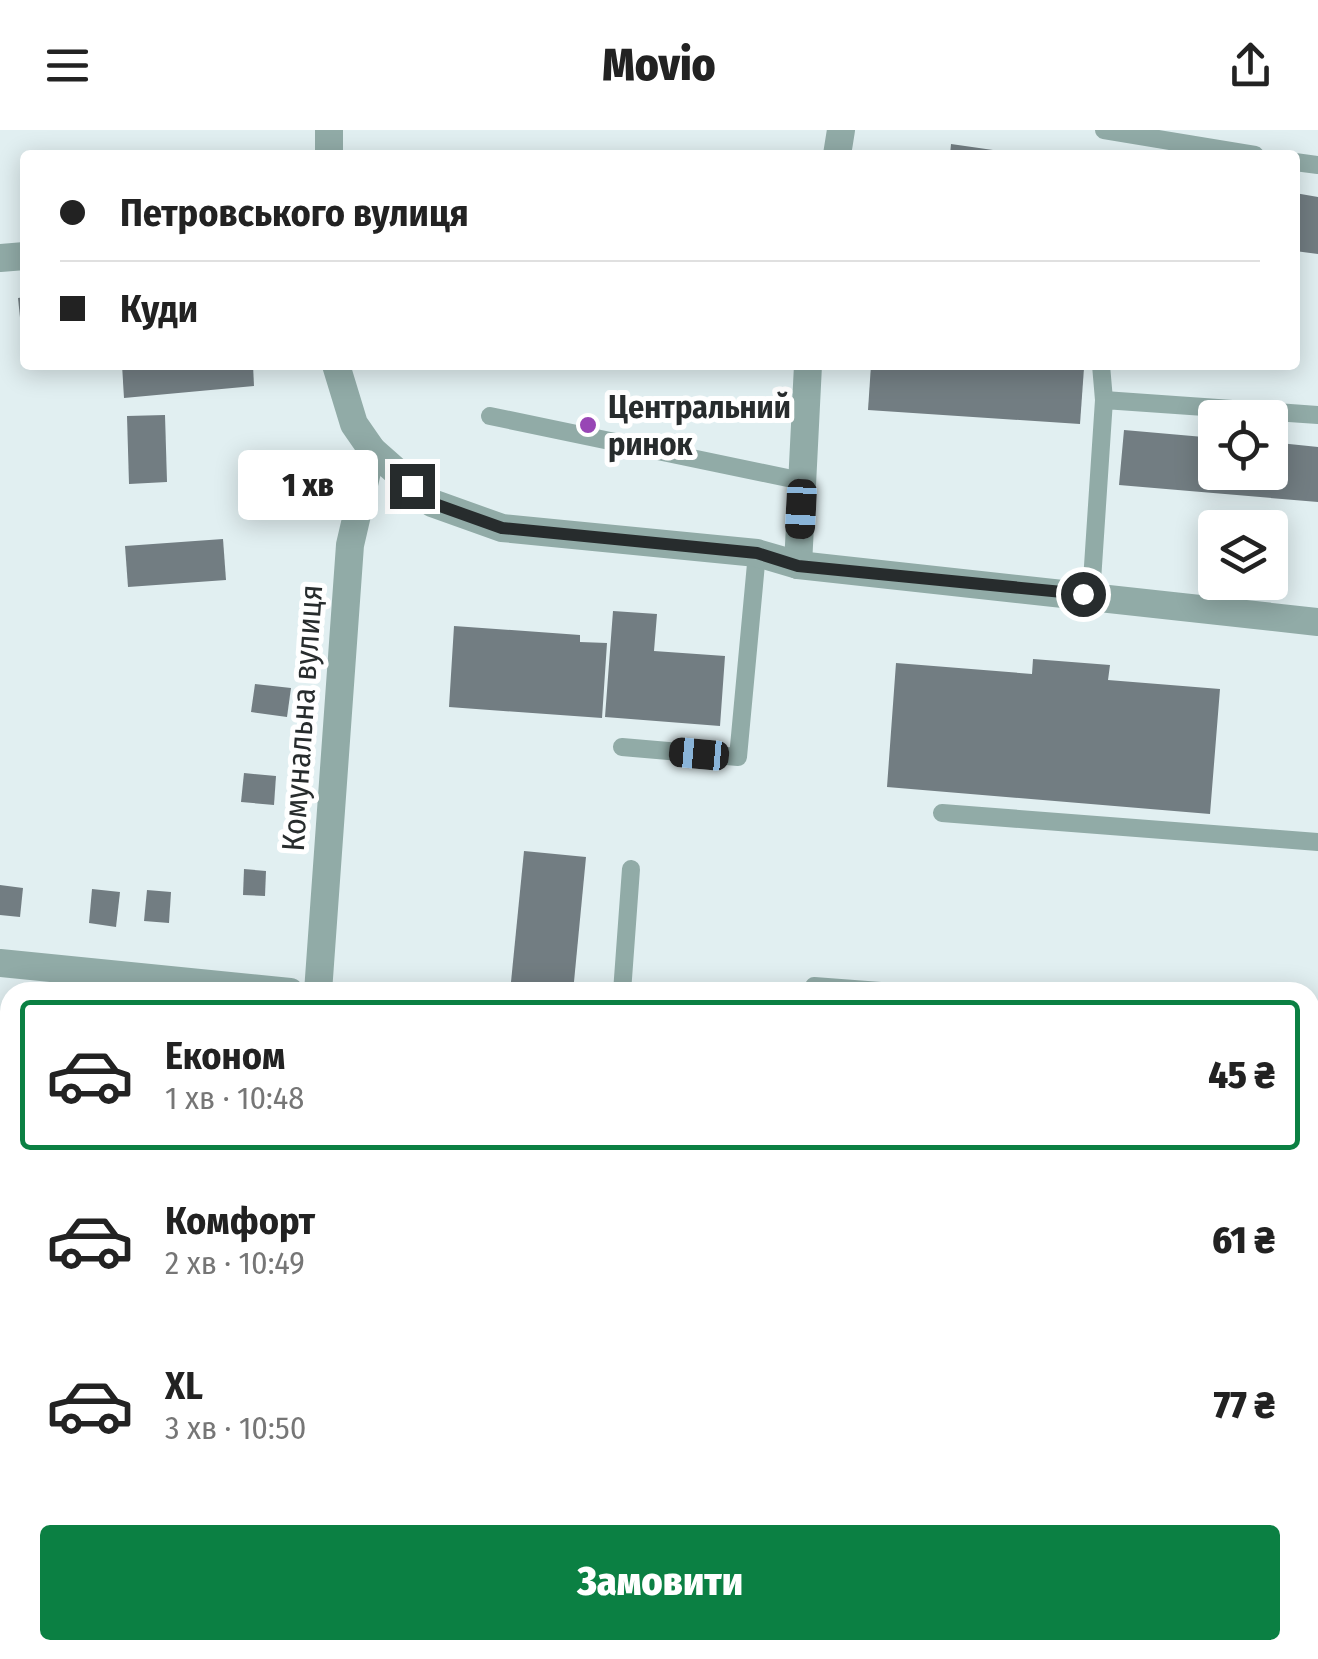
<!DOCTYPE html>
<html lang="uk">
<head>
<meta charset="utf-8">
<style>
	:root { --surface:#fff; --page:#f2f2f2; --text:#222; --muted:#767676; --line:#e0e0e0; --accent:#0b8043 }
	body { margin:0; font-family:"Fira Sans Condensed",sans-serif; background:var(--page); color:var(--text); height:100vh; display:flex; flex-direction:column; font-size:38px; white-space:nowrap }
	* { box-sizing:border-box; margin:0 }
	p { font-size:32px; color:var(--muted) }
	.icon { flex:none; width:55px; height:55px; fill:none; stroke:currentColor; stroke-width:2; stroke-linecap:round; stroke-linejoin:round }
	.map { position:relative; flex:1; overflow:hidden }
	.panel { position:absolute; left:0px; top:852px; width:1320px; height:678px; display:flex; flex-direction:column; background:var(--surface); border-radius:30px 30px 0 0; box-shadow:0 5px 25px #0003 }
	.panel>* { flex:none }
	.hud { position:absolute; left:20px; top:20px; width:1280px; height:220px; border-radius:10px; box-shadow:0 5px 25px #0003; display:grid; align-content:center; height:220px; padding:0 40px; background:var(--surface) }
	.controls { position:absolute; left:1198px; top:270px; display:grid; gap:20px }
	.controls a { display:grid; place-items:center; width:90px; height:90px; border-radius:10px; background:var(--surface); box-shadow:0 5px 25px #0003; font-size:50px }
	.end { position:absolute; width:45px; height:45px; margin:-22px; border:12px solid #272c2d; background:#fff; box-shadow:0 0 0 5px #fff }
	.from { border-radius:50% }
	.bubble { position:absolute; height:70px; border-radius:10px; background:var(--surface); box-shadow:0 5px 25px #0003; font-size:32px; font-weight:800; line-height:70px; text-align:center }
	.car { position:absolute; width:30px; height:60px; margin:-30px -15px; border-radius:12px; box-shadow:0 0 8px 2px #0007; background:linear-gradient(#222 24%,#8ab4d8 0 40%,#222 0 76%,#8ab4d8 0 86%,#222 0) }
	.hud b { display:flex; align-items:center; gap:35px; height:95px; font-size:38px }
	.hud b+b { border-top:2px solid var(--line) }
	.hud i { width:25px; height:25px; background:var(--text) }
	ul { padding:18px 0 0; list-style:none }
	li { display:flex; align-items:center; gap:30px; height:150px; margin:0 20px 15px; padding:0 20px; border:5px solid transparent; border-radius:10px }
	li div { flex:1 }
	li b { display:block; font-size:38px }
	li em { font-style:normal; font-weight:800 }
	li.active { border-color:var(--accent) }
	li>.icon { width:90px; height:90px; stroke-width:1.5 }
	.cta { display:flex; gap:20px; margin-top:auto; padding:20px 40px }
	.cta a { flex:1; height:115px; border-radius:10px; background:var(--accent); color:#fff; font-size:40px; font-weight:800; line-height:115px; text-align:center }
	header { display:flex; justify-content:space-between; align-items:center; height:130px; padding:0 40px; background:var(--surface); font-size:45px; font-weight:800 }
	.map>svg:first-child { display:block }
	.building { fill:#727d82 }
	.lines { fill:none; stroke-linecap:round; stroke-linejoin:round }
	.service { stroke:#91aba7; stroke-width:18 }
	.minor { stroke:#91aba7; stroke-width:28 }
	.tertiary { stroke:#91aba7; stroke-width:28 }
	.route { stroke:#272c2d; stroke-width:12 }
	.poi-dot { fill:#9846b5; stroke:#fff; stroke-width:4 }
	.labels { text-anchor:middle; stroke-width:10; stroke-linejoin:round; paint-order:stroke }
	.poi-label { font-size:32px; font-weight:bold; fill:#272c2d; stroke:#fff; text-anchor:start }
	.street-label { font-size:32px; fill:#272c2d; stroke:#fff }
</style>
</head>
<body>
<header><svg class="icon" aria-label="menu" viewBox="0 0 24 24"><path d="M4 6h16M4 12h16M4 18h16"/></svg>Movio<svg class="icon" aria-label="share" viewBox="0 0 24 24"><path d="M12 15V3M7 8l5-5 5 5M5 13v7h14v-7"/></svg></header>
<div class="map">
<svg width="1318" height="1529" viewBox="0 0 1318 1529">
	<rect width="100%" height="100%" fill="#e1eff1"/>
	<g class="building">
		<path d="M951 14 1014 23 1013 25H950Z"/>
		<path d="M1295 63 1318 67V124L1295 121Z"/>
		<path d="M25 167V207H22L18 168Z"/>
		<path d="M122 235H253L254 256 124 268Z"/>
		<path d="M871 235H1032L1084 238 1080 294 868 280Z"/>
		<path d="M165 285 167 352 129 354 127 286Z"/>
		<path d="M1124 300 1215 308V342H1270V312L1318 317V372L1119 355Z"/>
		<path d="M223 409 226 450 128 457 125 416Z"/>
		<path d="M613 481 657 484 654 521 725 526 720 596 605 587Z"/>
		<path d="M454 496 580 505V512L607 513 602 588 449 577Z"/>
		<path d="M1033 529 1110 535 1108 550 1220 559 1210 684 887 657 896 533 1032 544Z"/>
		<path d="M255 554 291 558 287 587 251 582Z"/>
		<path d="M244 643 276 646 274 675 241 672Z"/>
		<path d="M524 721 586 727 573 862H510Z"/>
		<path d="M244 739 266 741 265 766 243 765Z"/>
		<path d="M0 755 23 758 20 787 0 785Z"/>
		<path d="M92 759 120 762 116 797 89 793Z"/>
		<path d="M147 760 171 762 169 793 144 791Z"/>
		<path d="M0 883 7 884 4 914H0Z"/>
		<path d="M1310 1213 1318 1214V1364H1310Z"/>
		<path d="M1310 1402 1318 1403V1453L1310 1452Z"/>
		<path d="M170 1520H203L202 1529H170Z"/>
		<rect x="488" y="1520" width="65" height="9"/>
		<path d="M808 1520H868L867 1529H807Z"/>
	</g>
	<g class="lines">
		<g class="service">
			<path d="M1104 0 1255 25"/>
			<path d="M1295 32 1318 35"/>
			<path d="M1101 235 1104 270"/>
			<path d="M490 286 802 351"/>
			<path d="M1091 466 1104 270 1318 285"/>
			<path d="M622 617 738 627 757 423"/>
			<path d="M942 683 1318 712"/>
			<path d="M814 856 894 862"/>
			<path d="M622 862 631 739"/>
			<path d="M1310 898 1318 899"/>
			<path d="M619 1529 620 1520"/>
			<path d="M930 1529 931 1520"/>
		</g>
		<g class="minor">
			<path d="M837 25 841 0"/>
			<path d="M0 128 25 126"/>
			<path d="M798 435 808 235"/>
			<path d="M0 833 290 862"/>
			<path d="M318 862 350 415 372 320"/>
			<path d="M1310 1062 1318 1063"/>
			<path d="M273 1529 274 1520"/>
		</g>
		<g class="tertiary">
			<path d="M329 25V0"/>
			<path d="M336 235 354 294 372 320 432 373 502 398 757 423 798 435 1318 492"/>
		</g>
	</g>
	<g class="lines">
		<path class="route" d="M412 356 432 373 502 398 757 423 798 436 1083 464"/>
	</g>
	<circle class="poi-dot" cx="588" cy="295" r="10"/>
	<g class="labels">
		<g class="poi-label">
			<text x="608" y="288">Центральний<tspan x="608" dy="37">ринок</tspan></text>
		</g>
		<g class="street-label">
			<text transform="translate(302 588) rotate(-86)" y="11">Комунальна вулиця</text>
		</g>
	</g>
</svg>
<div class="controls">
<a><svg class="icon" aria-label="locate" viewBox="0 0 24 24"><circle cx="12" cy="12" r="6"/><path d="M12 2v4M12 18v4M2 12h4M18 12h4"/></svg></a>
<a><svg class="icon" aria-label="layers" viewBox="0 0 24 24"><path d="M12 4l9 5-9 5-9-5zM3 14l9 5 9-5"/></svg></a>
</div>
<i class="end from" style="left:1083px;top:464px"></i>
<i class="end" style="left:412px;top:356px"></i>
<div class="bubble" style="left:238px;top:320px;width:140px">1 хв</div>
<i class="car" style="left:801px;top:379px;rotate:183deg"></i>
<i class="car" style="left:699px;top:624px;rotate:275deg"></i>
<div class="hud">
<b><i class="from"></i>Петровського вулиця</b>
<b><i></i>Куди</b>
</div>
<section class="panel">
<ul>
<li class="active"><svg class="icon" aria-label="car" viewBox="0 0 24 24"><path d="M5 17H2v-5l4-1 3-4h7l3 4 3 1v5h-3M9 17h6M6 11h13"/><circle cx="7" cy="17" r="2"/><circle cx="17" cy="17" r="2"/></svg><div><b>Економ</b><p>1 хв · 10:48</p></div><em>45 ₴</em></li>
<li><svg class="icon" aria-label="car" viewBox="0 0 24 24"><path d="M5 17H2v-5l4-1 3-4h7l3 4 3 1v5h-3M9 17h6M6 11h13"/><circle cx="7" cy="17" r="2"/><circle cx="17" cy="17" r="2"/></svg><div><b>Комфорт</b><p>2 хв · 10:49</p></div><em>61 ₴</em></li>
<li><svg class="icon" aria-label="car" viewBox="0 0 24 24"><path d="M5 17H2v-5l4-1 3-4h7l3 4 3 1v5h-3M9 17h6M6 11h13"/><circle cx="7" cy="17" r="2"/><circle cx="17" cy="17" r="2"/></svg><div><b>XL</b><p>3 хв · 10:50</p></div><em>77 ₴</em></li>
</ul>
<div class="cta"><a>Замовити</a></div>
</section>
</div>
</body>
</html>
